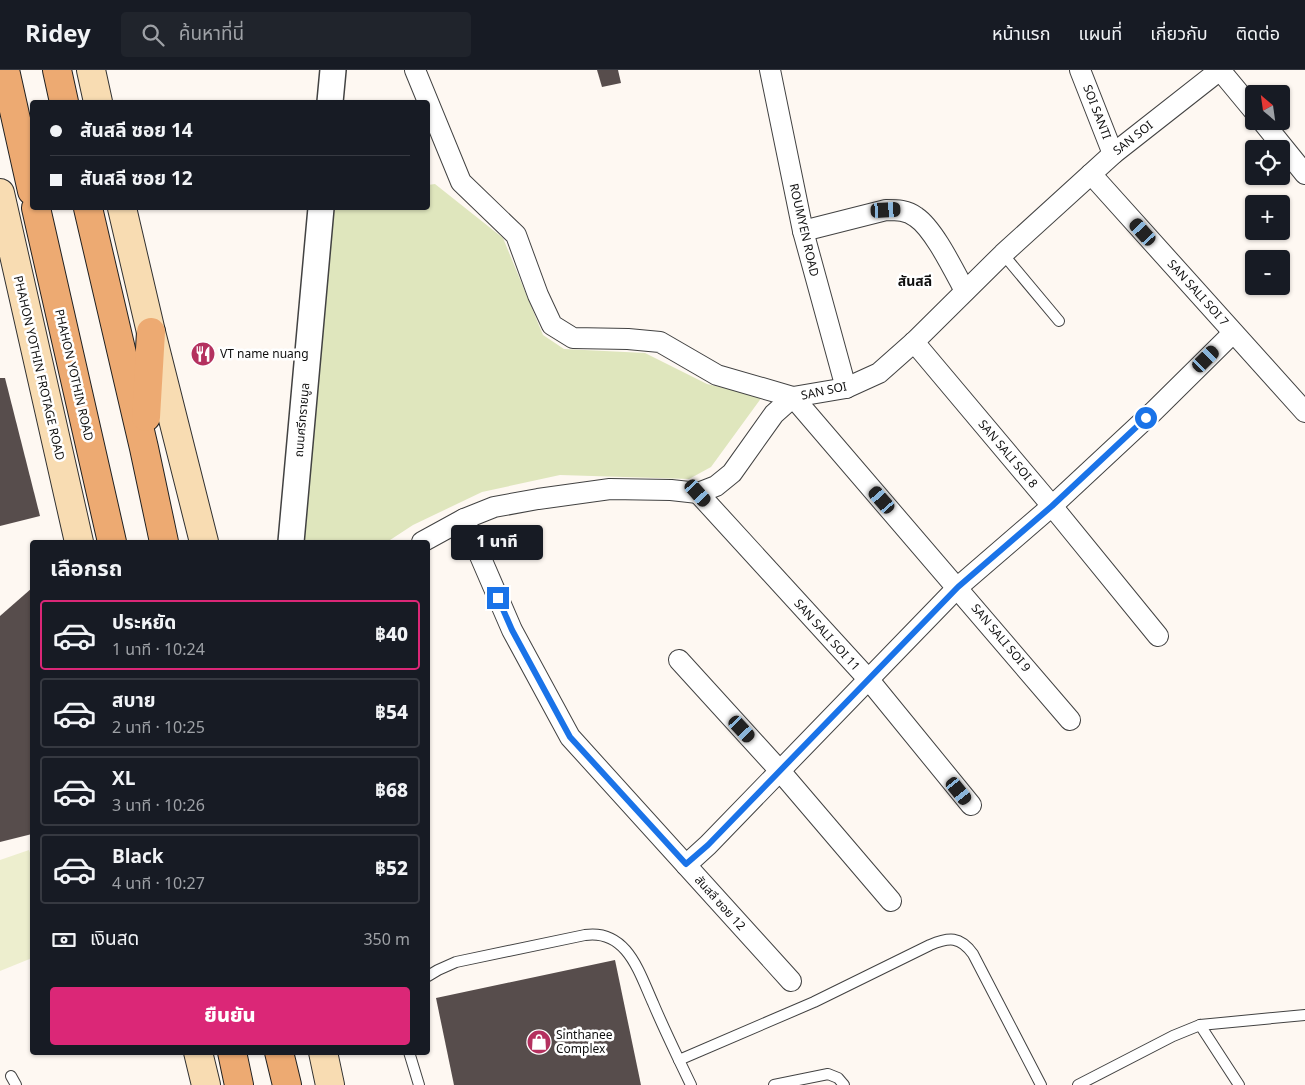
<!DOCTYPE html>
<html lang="th">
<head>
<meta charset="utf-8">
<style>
	:root { --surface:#171b24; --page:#20242c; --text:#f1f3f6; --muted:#9ea1a6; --line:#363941; --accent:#db2777 }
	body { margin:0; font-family:Georgia,"Noto Sans Thai",serif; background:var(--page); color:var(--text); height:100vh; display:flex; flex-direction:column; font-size:19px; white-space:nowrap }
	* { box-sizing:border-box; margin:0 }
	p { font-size:16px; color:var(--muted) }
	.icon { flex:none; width:28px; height:28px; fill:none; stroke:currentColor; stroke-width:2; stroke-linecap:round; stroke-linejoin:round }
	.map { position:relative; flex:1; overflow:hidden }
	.drawer { position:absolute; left:30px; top:470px; width:400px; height:515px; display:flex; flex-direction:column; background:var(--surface); border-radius:5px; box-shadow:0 1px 4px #0004 }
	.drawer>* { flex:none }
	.guide { position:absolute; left:30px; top:30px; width:400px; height:110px; border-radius:5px; box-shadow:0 1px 4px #0004; display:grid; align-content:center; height:110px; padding:0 20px; background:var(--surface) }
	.needle { width:32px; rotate:331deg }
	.buttons { position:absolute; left:1245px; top:15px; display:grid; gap:10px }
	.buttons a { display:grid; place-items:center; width:45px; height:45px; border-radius:5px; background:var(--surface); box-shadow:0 1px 4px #0004; font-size:25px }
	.end { position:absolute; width:22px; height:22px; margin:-11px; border:6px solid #1a73e8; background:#fff; box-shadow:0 0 0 2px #fff }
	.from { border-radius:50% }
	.bubble { position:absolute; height:35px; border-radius:5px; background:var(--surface); box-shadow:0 1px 4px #0004; font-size:16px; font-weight:800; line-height:35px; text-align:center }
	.car { position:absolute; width:15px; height:30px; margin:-15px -8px; border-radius:6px; box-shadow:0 0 4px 1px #0007; background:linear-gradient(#222 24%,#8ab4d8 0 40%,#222 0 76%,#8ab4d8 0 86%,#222 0) }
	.guide b { display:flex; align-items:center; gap:18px; height:48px; font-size:19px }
	.guide b+b { border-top:1px solid var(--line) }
	.guide i { width:12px; height:12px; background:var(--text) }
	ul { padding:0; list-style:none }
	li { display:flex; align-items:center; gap:15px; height:70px; margin:0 10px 8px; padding:0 10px; border:2px solid var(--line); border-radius:5px }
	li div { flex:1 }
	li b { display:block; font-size:19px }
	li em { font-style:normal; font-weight:800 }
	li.active { border-color:var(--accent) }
	li>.icon { width:45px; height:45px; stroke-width:1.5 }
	h2 { padding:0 20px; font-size:22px; line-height:60px }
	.pay { display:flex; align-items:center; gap:12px; height:55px; padding:0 20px; font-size:19px }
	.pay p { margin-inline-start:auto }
	.button { display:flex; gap:10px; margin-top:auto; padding:10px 20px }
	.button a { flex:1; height:58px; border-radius:5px; background:var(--accent); color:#fff; font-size:20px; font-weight:800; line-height:58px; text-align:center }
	header { display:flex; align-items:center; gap:30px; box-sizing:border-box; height:70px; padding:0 25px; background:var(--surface); border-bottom:1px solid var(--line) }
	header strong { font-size:24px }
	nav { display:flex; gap:28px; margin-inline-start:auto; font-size:18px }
	.search { width:350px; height:45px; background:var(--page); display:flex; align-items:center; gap:12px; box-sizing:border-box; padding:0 18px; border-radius:5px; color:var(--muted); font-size:19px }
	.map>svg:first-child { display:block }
	.green { fill:#dfe6bd }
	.pitch { fill:#edeece }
	.building { fill:#574d4c }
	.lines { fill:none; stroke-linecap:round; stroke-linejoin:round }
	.service-casing { stroke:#424242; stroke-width:12 }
	.minor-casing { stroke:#424242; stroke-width:22 }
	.tertiary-casing { stroke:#424242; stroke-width:28 }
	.secondary-casing { stroke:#313131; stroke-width:30 }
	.primary-casing { stroke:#202020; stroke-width:30 }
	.service { stroke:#fff; stroke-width:10 }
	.minor { stroke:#fff; stroke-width:20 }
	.tertiary { stroke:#fff; stroke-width:25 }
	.secondary { stroke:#f8dcb2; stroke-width:28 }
	.primary { stroke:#edaa72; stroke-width:28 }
	.route { stroke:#1a73e8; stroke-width:6 }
	.labels { text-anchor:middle; stroke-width:5; stroke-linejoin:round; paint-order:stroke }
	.street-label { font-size:12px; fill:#0f0f0f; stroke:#fff }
	.poi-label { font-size:12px; fill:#0f0f0f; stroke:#fff; text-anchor:start }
	.neighbourhood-label { font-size:14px; font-weight:bold; fill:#0f0f0f; stroke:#fff }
</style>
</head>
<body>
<header>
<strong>Ridey</strong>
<div class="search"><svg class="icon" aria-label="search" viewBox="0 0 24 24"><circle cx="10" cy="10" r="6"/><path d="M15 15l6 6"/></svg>ค้นหาที่นี่</div>
<nav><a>หน้าแรก</a><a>แผนที่</a><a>เกี่ยวกับ</a><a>ติดต่อ</a></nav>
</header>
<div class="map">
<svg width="1305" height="1015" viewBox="0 0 1305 1015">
	<rect width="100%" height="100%" fill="#fef8f2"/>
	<path class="green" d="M435 114 503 168 543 265 564 279 645 283 707 314 762 327 711 397 689 409 560 405 482 422 413 455 387 472H300L332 138H428V115Z"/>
	<path class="pitch" d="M29 780 32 789V888L0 901V790Z"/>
	<g class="building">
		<path d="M597 0H618L621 13 602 17Z"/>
		<path d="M0 308H5L40 446 0 456Z"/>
		<path d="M32 518V764L0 772V546Z"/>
		<path d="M615 890 641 1015H454L436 928Z"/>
	</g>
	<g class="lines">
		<defs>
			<g id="service">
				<path d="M1003 184 1059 251"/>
				<path d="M428 906 438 900 456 892 585 865C627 859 639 902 653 933 661 952 670 971 679 990L814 932 930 875C949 867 960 866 973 884L1041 1015"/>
				<path d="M1200 955 1305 945"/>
				<path d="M409 982 419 1015"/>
				<path d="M679 990 691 1015"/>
				<path d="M11 1006 16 1015"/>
				<path d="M774 1015 828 1004 838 1008 844 1015"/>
				<path d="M1078 1015 1173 966 1200 955 1239 1015"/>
			</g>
			<g id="minor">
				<path d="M415 0 461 112 516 165 538 225 552 255 573 268 628 269 660 272 717 305 793 327 1070 650"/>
				<path d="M770 0 803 161 846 318"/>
				<path d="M1080 0 1113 84"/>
				<path d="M1220 0 1254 41"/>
				<path d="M1262 51 1305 104"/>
				<path d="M1091 104 1305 342"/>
				<path d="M803 161 886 140C897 140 907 140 916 147 934 159 954 201 965 221"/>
				<path d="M914 272 1052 436 1158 566"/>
				<path d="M698 423 869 610 971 735"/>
				<path d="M464 449 512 560 570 667 791 911"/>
				<path d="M422 472 464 449 494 437 538 429 610 419 671 420 698 423 716 416 732 403 774 344 793 327 846 318 879 303 914 272 1003 184 1113 84 1220 0"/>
				<path d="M679 590 780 701 891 831"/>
				<path d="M686 795 708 775 958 517 1052 436 1153 342 1233 263"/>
			</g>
			<g id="tertiary">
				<path d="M330 32 333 0"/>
				<path d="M291 472 321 138"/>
			</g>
			<g id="secondary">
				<path d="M91 0 98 32"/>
				<path d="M0 123 79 472"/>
				<path d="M122 138 151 262 204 472"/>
				<path d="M198 982 206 1015"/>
				<path d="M323 982 330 1015"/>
			</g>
			<g id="primary">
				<path d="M5 0 32 121"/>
				<path d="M57 0 64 32"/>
				<path d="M36 138 112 472"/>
				<path d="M88 138 144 378 164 472"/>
				<path d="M146 347 151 262"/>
				<path d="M232 982 239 1015"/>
				<path d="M279 982 287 1015"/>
			</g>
		</defs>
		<use href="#service" class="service-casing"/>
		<use href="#minor" class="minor-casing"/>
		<use href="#tertiary" class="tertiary-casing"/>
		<use href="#secondary" class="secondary-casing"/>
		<use href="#primary" class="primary-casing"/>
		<use href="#service" class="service"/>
		<use href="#minor" class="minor"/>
		<use href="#tertiary" class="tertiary"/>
		<use href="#secondary" class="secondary"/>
		<use href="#primary" class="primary"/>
	</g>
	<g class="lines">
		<path class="route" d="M498 528 512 560 570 667 686 794 708 775 958 517 1052 436 1146 348"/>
	</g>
	<defs>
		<symbol id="restaurant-disc" viewBox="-11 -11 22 22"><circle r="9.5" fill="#b4315f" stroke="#fff"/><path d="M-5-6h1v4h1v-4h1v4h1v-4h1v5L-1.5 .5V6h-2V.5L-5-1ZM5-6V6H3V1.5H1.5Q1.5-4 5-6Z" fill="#fff"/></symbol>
		<symbol id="shop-disc" viewBox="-11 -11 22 22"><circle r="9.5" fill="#b4315f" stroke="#fff"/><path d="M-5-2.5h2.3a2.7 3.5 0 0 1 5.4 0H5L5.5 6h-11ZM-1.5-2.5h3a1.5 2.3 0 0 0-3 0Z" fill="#fff"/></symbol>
	</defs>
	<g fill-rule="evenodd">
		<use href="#restaurant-disc" x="189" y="270" width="28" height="28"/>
		<use href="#shop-disc" x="525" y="958" width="28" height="28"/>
	</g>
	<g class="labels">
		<g class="street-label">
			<text transform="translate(1097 42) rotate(69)" y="4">SOI SANTI</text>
			<text transform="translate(1133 68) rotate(-38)" y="4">SAN SOI</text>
			<text transform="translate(804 160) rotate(77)" y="4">ROUMYEN ROAD</text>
			<text transform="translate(1198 223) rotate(48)" y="4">SAN SALI SOI 7</text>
			<text transform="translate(39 298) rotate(77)" y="4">PHAHON YOTHIN FROTAGE ROAD</text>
			<text transform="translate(74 305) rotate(77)" y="4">PHAHON YOTHIN ROAD</text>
			<text transform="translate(824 321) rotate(-12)" y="4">SAN SOI</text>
			<text transform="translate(302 350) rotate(-85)" y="4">ถนนศรีทรายมูล</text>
			<text transform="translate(1008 384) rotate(50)" y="4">SAN SALI SOI 8</text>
			<text transform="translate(827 565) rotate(48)" y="4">SAN SALI SOI 11</text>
			<text transform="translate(1001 568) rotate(50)" y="4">SAN SALI SOI 9</text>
			<text transform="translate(720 833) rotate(48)" y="4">สันสลี ซอย 12</text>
		</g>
		<g class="poi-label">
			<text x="220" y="288">VT name nuang</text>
			<text x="556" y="969">Sinthanee<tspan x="556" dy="14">Complex</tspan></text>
		</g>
		<g class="neighbourhood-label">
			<text x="915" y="216">สันสลี</text>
		</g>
	</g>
</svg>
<div class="buttons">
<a><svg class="needle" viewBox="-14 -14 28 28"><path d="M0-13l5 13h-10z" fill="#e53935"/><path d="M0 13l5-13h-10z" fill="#9ea1a6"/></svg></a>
<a><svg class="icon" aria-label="locate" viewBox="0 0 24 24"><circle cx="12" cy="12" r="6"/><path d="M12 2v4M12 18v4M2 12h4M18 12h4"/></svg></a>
<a>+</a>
<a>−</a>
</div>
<i class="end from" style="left:1146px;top:348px"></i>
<i class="end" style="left:498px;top:528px"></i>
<div class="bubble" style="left:451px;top:455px;width:92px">1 นาที</div>
<i class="car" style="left:886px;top:140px;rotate:87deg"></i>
<i class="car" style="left:1143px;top:162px;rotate:318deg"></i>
<i class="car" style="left:1206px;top:289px;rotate:45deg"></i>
<i class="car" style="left:698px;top:423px;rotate:138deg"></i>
<i class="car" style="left:882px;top:430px;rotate:319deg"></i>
<i class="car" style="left:742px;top:659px;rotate:137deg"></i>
<i class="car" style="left:959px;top:721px;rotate:141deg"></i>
<div class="guide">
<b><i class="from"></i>สันสลี ซอย 14</b>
<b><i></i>สันสลี ซอย 12</b>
</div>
<section class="drawer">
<h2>เลือกรถ</h2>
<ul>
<li class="active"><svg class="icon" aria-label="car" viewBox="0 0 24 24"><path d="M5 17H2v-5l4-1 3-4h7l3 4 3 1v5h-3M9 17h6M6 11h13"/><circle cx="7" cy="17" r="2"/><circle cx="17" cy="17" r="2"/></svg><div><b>ประหยัด</b><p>1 นาที · 10:24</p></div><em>฿40</em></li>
<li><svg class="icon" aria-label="car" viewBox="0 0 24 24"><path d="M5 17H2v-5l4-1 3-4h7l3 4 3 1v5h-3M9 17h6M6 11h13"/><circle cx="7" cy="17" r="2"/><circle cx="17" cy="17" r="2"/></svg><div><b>สบาย</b><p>2 นาที · 10:25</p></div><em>฿54</em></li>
<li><svg class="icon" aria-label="car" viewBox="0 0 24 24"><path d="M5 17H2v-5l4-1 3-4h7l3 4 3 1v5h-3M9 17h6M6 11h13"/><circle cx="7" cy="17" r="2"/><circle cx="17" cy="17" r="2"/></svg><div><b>XL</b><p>3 นาที · 10:26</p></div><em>฿68</em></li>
<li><svg class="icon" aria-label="car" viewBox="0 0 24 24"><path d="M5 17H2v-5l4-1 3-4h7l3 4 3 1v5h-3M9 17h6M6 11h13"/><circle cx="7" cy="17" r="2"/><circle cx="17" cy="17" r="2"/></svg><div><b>Black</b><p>4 นาที · 10:27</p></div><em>฿52</em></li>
</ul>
<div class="pay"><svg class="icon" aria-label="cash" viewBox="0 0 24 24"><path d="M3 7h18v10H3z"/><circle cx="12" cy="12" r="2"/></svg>เงินสด<p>350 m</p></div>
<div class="button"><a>ยืนยัน</a></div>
</section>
</div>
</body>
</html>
